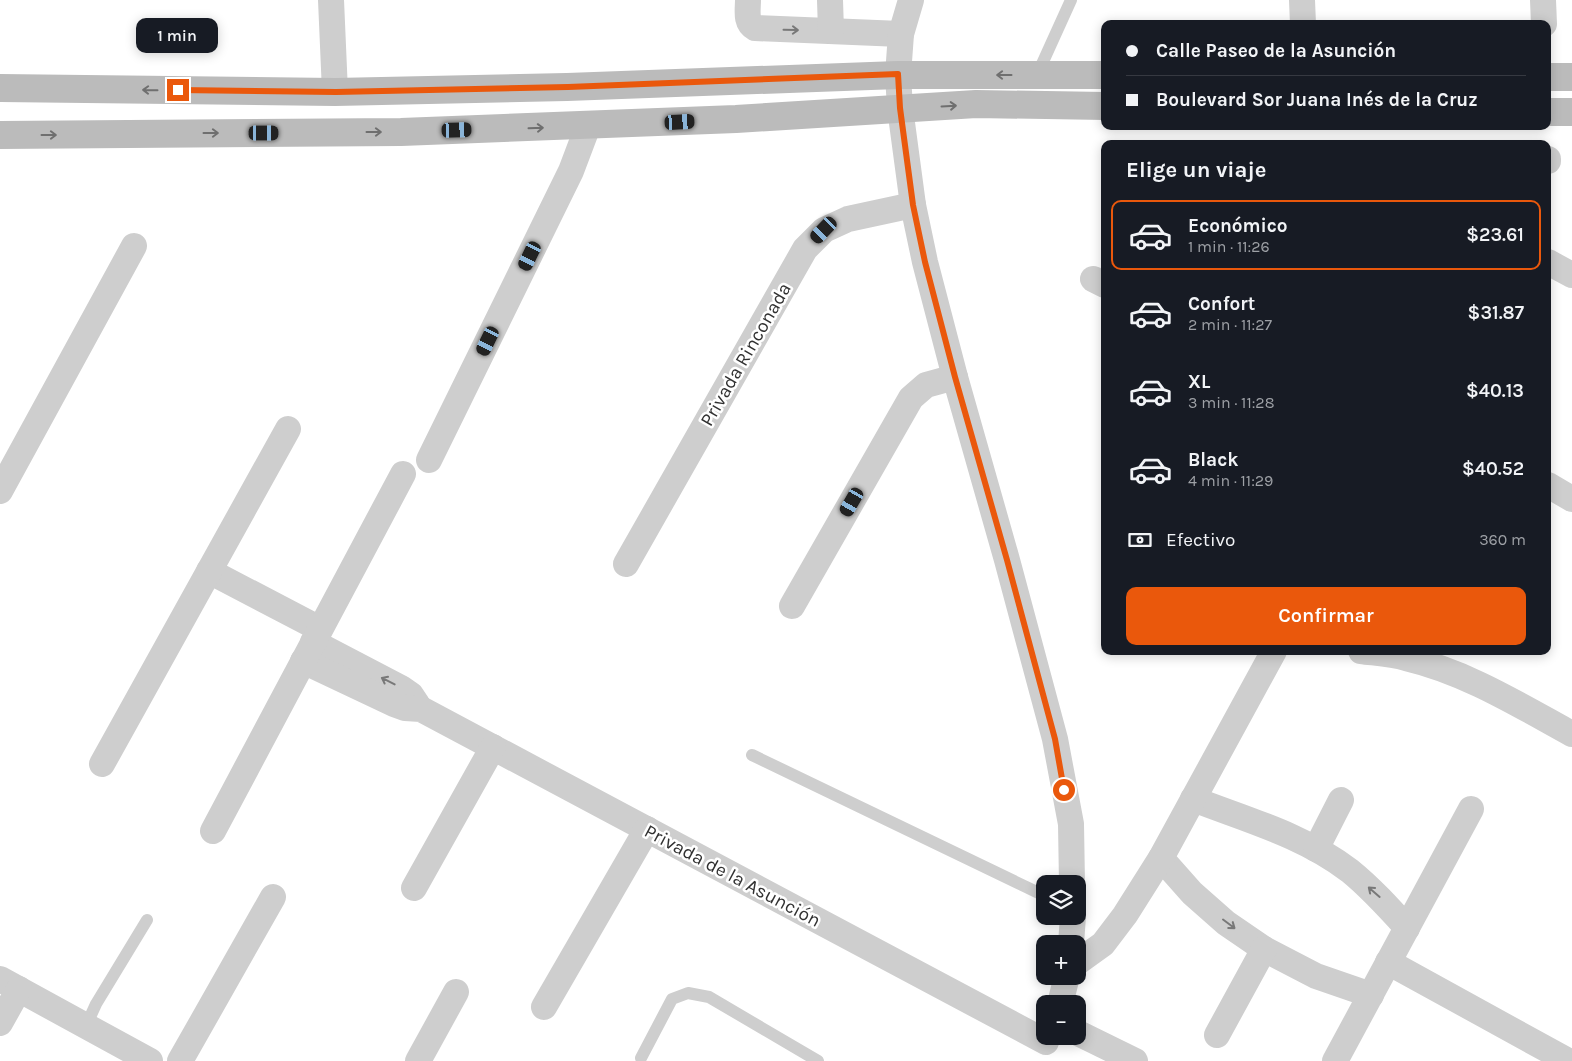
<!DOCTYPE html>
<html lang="es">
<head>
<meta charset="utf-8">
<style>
	:root { --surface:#171b24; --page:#20242c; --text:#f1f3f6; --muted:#9ea1a6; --line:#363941; --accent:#ea580c }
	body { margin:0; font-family:Karla,sans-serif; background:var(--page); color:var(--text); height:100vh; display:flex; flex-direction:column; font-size:19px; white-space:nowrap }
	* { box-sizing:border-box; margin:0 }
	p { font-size:16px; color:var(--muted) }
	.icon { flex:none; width:28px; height:28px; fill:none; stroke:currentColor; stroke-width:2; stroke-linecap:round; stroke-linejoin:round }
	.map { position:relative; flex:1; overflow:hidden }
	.panel { position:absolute; left:1101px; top:140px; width:450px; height:515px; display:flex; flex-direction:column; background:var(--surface); border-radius:10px; box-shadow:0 2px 12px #0003 }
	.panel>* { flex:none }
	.hud { position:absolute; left:1101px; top:20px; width:450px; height:110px; border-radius:10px; box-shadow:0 2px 12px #0003; display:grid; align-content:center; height:110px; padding:0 25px; background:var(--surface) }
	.tools { position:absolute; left:1036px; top:875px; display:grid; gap:10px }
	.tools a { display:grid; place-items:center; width:50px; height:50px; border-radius:10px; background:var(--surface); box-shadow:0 2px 12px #0003; font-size:25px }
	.end { position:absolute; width:22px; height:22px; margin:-11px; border:6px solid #ea580c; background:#fff; box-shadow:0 0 0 2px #fff }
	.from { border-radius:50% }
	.bubble { position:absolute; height:35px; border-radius:10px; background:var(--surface); box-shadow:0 2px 12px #0003; font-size:16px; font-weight:600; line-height:35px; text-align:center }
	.car { position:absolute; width:15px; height:30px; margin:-15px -8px; border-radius:6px; box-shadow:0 0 4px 1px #0007; background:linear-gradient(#222 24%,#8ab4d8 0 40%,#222 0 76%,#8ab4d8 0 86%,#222 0) }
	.hud b { display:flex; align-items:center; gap:18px; height:48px; font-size:19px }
	.hud b+b { border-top:1px solid var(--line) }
	.hud i { width:12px; height:12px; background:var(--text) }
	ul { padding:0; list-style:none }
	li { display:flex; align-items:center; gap:15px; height:70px; margin:0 10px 8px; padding:0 15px; border:2px solid transparent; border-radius:10px }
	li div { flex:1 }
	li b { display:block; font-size:19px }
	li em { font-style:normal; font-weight:600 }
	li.current { border-color:var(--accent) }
	li>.icon { width:45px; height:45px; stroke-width:1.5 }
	h2 { padding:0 25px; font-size:22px; line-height:60px }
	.pay { display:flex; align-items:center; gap:12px; height:55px; padding:0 25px; font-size:19px }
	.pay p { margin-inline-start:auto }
	.cta { display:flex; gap:10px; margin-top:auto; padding:10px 25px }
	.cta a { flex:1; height:58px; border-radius:10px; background:var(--accent); color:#fff; font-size:20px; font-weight:600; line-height:58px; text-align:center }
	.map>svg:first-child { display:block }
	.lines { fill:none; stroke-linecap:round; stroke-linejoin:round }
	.lane { stroke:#cecece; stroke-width:12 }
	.street { stroke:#cecece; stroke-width:26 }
	.secondary { stroke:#bbb; stroke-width:28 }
	.oneway { stroke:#787878 }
	.oneway2 { stroke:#6f6f6f }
	.route { stroke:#ea580c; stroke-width:6 }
	.labels { text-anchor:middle; stroke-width:5; stroke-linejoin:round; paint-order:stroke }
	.street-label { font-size:19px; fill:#313131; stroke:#fff }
</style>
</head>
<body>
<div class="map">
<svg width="1572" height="1061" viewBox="0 0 1572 1061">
	<rect width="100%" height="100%" fill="#fff"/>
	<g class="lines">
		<g class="lane">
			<path d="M1037 75 1071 0"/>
			<path d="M752 755 1045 896"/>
			<path d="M86 1026 96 1004 147 920"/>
			<path d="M641 1058 672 999 688 993 709 997 818 1061"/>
		</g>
		<g class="street">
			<path d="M331 0 335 92"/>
			<path d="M748 0C748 10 745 23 755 28L901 34"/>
			<path d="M830 0 831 31"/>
			<path d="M911 0 901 34 898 75 900 108 913 205 925 262 955 377 1007 560 1055 739 1071 824 1072 884"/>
			<path d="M1302 0 1303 24"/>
			<path d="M1543 0 1544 24"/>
			<path d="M1548 161V159"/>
			<path d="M1548 262 1572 275"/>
			<path d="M1093 279 1105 285"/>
			<path d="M429 460 571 171 588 126"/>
			<path d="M1548 485 1572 499"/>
			<path d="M0 491 134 246"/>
			<path d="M626 564 805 249 824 230 848 219 913 205"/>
			<path d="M209 571 320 629"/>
			<path d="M792 606 911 398 926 385 955 377"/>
			<path d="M313 642 401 688 411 695 417 704"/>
			<path d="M1361 651C1376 653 1392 654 1406 658 1466 672 1519 705 1572 734"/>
			<path d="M303 661 394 704 405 708 421 709 1046 1042"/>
			<path d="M102 764 288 429"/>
			<path d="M1193 799C1247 820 1303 835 1350 871 1371 888 1389 908 1407 928"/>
			<path d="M213 831 403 474"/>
			<path d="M1316 849 1341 800"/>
			<path d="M1161 858 1192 893 1226 923 1264 949 1316 976 1371 995"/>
			<path d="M414 888 493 747"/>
			<path d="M1071 944 1073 916"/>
			<path d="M1078 962 1103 944 1125 915 1161 858 1274 651"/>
			<path d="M1388 962 1568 1061"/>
			<path d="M0 979 150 1061"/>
			<path d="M1060 1004 1067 976"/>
			<path d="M544 1007 647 829"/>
			<path d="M0 1023 19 989"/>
			<path d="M1078 1033 1135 1061"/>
			<path d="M1217 1035 1264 949"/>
			<path d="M180 1061 273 897"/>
			<path d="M418 1061 456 992"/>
			<path d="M1335 1061 1471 809"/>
		</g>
		<g class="secondary">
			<path d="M1548 77H1572"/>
			<path d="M0 88 335 92 567 87 898 75H1105"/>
			<path d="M1548 112H1572"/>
			<path d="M0 135 401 132 736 119 976 104 1105 106"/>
		</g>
	</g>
	<defs><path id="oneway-shaft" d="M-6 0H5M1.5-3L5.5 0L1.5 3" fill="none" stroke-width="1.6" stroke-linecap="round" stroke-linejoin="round" transform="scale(1.25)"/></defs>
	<g class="oneway">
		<use href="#oneway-shaft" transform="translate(791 30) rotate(1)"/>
		<use href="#oneway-shaft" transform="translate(388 681) rotate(-153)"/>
		<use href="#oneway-shaft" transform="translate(1374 892) rotate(-139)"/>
		<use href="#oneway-shaft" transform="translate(1229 924) rotate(37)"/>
	</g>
	<g class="oneway2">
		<use href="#oneway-shaft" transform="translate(1004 75) rotate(-180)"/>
		<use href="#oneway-shaft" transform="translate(150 90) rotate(-179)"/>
		<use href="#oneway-shaft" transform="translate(949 106) rotate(-3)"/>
		<use href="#oneway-shaft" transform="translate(536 128) rotate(-2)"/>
		<use href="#oneway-shaft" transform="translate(374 132)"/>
		<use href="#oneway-shaft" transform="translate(211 133)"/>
		<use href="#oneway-shaft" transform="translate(49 135)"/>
	</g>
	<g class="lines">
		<path class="route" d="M178 90 336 92 568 87 898 74 900 108 913 205 925 262 955 377 1007 560 1055 739 1064 790"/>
	</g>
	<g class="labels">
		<g class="street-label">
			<text transform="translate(745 354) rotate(-60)" y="7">Privada Rinconada</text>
			<text transform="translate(733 875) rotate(28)" y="7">Privada de la Asunción</text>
		</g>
	</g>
</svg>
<div class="tools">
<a><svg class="icon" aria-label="layers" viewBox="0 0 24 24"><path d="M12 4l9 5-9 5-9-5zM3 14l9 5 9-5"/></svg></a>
<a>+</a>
<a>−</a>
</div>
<i class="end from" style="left:1064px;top:790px"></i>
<i class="end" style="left:178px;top:90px"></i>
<div class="bubble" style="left:136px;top:18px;width:82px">1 min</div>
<i class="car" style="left:680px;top:122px;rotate:87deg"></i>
<i class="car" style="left:457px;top:130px;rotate:88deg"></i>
<i class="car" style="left:264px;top:133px;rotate:90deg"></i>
<i class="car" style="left:824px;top:230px;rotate:224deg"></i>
<i class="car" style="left:530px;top:256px;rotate:206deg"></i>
<i class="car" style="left:488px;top:341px;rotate:206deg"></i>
<i class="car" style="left:852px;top:502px;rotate:210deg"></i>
<div class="hud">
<b><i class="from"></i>Calle Paseo de la Asunción</b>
<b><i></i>Boulevard Sor Juana Inés de la Cruz</b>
</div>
<section class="panel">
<h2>Elige un viaje</h2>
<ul>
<li class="current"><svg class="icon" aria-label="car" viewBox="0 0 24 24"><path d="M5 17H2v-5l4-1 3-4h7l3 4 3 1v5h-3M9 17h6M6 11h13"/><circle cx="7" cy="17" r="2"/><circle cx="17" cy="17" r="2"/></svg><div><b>Económico</b><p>1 min · 11:26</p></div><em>$23.61</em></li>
<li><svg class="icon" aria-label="car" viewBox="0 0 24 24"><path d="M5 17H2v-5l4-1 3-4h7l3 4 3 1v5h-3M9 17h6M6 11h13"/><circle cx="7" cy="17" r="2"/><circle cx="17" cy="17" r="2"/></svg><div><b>Confort</b><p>2 min · 11:27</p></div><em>$31.87</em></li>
<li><svg class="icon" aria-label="car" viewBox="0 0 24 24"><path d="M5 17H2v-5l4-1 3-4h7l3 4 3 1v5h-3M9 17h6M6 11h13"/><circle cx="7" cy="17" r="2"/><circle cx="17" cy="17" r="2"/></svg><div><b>XL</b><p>3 min · 11:28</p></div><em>$40.13</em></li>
<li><svg class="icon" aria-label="car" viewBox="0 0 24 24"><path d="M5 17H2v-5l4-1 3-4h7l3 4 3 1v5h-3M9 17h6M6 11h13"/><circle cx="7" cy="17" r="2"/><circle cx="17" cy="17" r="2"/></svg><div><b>Black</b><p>4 min · 11:29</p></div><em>$40.52</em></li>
</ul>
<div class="pay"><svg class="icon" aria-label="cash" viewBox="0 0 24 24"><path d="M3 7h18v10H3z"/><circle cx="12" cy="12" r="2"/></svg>Efectivo<p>360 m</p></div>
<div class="cta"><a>Confirmar</a></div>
</section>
</div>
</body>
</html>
